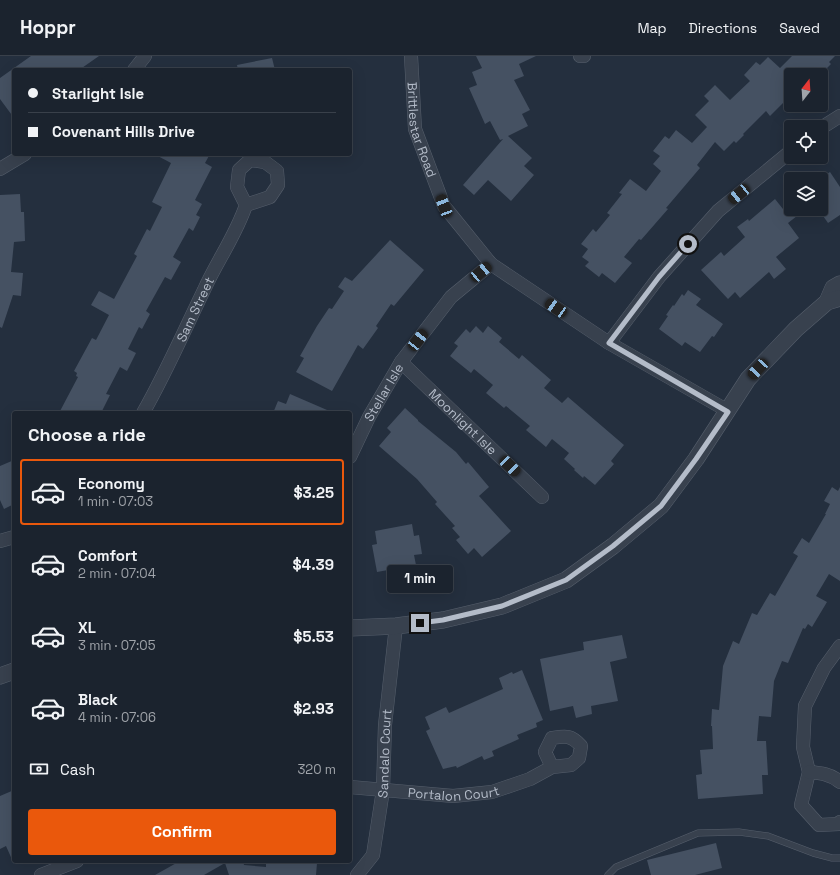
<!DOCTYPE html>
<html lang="en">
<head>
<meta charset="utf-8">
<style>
	:root { --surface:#1b232e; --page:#282f3a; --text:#f1f3f6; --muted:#a0a4aa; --line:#39404a; --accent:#ea580c }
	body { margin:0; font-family:"Space Grotesk",sans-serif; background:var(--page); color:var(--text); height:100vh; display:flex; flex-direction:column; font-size:15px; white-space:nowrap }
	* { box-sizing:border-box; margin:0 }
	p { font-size:13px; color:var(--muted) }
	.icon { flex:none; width:22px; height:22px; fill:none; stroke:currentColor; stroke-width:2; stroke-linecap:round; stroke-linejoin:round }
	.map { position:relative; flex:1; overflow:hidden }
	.drawer { position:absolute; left:12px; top:355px; width:340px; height:452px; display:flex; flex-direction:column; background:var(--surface); border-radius:4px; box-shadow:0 4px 16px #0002,0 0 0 1px var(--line) }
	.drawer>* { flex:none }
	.hud { position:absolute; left:12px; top:12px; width:340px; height:88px; border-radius:4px; box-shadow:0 4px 16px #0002,0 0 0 1px var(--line); display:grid; align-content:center; height:88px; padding:0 16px; background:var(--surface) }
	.needle { width:26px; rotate:17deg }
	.tools { position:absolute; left:784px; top:12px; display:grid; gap:8px }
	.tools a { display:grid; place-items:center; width:44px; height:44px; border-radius:4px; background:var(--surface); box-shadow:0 4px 16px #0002,0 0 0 1px var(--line); font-size:20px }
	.end { position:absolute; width:18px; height:18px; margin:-9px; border:5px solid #b4bcc9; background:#111; box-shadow:0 0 0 2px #111 }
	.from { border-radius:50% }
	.bubble { position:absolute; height:28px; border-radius:4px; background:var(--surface); box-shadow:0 4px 16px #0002,0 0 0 1px var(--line); font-size:13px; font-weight:700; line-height:28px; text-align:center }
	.car { position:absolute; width:12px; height:24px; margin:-12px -6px; border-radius:5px; box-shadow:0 0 3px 1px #0007; background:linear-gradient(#222 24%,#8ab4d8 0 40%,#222 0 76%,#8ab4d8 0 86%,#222 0) }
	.hud b { display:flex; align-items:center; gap:14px; height:38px; font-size:15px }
	.hud b+b { border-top:1px solid var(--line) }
	.hud i { width:10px; height:10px; background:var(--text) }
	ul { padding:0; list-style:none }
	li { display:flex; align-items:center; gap:12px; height:66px; margin:0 8px 6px; padding:0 8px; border:2px solid transparent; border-radius:4px }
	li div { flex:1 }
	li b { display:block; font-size:15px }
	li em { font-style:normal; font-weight:700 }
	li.on { border-color:var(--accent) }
	li>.icon { width:36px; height:36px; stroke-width:1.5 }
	h2 { padding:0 16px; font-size:18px; line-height:48px }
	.pay { display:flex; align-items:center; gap:10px; height:44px; padding:0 16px; font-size:15px }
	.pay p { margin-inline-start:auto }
	.primary-button { display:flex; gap:8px; margin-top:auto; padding:8px 16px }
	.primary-button a { flex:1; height:46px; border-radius:4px; background:var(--accent); color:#fff; font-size:16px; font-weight:700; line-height:46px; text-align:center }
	header { display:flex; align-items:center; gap:24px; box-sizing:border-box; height:56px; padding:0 20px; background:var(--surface); border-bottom:1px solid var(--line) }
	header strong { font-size:19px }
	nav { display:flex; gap:22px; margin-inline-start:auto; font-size:14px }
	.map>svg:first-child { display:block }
	.building { fill:#455162 }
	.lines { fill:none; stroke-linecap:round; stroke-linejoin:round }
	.service-casing { stroke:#565f6c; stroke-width:7 }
	.minor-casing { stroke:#565f6c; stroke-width:14 }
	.tertiary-casing { stroke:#565f6c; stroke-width:17 }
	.service { stroke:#38414e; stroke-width:6 }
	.minor { stroke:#38414e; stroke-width:13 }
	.tertiary { stroke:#38414e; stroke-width:16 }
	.route { stroke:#b4bcc9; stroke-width:5 }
	.labels { text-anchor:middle; stroke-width:3.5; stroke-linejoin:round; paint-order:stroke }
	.street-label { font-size:13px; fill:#b4bcc9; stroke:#1d2633 }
</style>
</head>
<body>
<header>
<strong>Hoppr</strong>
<nav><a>Map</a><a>Directions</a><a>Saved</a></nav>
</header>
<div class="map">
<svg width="840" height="819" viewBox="0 0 840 819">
	<rect width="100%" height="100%" fill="#242f3e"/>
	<g class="building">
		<path d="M31 0H99L79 14H14V62L0 43V22Z"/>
		<path d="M476 0H536L519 8 524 20 514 24 530 54 522 58 528 70 508 80 532 102 524 110 534 119 511 145 488 124 474 139 463 129 503 83 500 84 490 65 485 68 469 32 477 29 472 16 482 12Z"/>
		<path d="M792 0H835L829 6 831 8 820 19H791V30L785 37 789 41 770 60 766 55 743 78 744 79 736 87 734 85 724 95 715 86 697 109 700 112 666 152 668 153 641 184 639 183 624 201 632 207 615 227 602 217 599 221 585 210 589 206 582 201 588 193 581 188 593 173 596 176 610 159 607 157 622 138 619 137 630 123 646 135 661 115 653 108 660 100 653 95 665 80 669 83 676 74 692 87 707 71 695 59 709 45 704 40 715 29 730 44 750 25 744 19 756 6 760 9 768 1 780 12Z"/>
		<path d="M272 2 275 14H238L237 9Z"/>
		<path d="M154 98H210L205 107 212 111 195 144 202 148 196 159 200 161 193 175 189 172 173 201 181 206 171 224 165 221 146 255 150 258 142 273 139 271 128 293 136 297 127 315 120 311 106 338 110 339 101 357H59L78 321 76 320 77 317 74 315 92 282 96 284 109 259 91 249 99 235 114 243 137 200 134 198 147 173 150 175 162 151 152 146 171 107Z"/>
		<path d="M830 116 840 131V159L828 167 821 157V122Z"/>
		<path d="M20 138 21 156H24L25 185 14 186 11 216 23 217 21 240 13 239 2 272 0 271V139Z"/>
		<path d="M775 143 783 153H806L788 167 799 182 776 201 786 213 774 223 769 216 740 242 735 236 728 243 701 214 721 196 724 200 745 181 737 171 748 163 749 165Z"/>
		<path d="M390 184 424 214 394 250 391 248 376 270 378 272 363 293 358 289 332 335 296 316 304 302 300 300 317 270 329 252 332 253 344 235 338 231 345 221 352 225Z"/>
		<path d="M688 234 701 243 696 249 723 268 714 281 712 280 700 296 685 286 682 290 659 273 668 260 666 259 673 249 674 250 682 238 684 240Z"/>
		<path d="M476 270 483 277 488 270 502 282 499 286 519 303 522 299 551 324 544 332 562 347 568 341 624 389 611 405 614 408 595 429 584 420 583 422 574 414 575 413 564 403 569 397 552 383 546 391 526 374 530 370 506 350 504 352 486 337 493 329 474 313 471 317 450 300 458 290 454 287 466 273 470 277Z"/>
		<path d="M290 338 334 357H273L278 345 286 348Z"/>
		<path d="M405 352 418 364V365L456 396 466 408 468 406 489 431 479 440 511 475 482 501 474 492 468 498 456 484 460 481 452 472 455 470 435 448 437 446 417 423 379 390 391 376 387 372Z"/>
		<path d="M14 404V448L4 453 0 444V410Z"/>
		<path d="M832 431 838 435 840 431V525L829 518 816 540 827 546 812 571 808 568 805 573 803 572 788 607 782 605 774 625 771 661 759 660 757 685H766L768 719H762L763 738 698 743 696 719 702 718 700 694 713 693 712 670H711L712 653 719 654 723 610 733 585 739 588 752 557 757 559 770 537 775 540 798 500 793 497 802 482 809 487 826 458H825L830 448 824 445Z"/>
		<path d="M412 468 414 480 419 479 422 498 414 499 416 509 377 516 372 489 377 488 375 475Z"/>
		<path d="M622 579 627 602 610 606 618 645 591 650 592 658 576 662 573 650 550 655 540 603 584 594 583 586Z"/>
		<path d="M522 614 543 664 536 667 537 671 517 679 519 683 492 695 494 700 484 704 482 700 457 712 456 710 443 713 426 675 430 673 425 661 446 651 449 657 503 633 499 622 512 616 513 618Z"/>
		<path d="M14 734V808L6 790 0 793V740Z"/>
		<path d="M716 787 722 812 695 819H651L647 804Z"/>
		<path d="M180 805H243L244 809 266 811V805H305L317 807 316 819H229L225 807 204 819H155Z"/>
	</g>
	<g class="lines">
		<defs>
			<path id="service" d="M608 819 616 811 698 777 739 776 768 780 813 797 832 802H840"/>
			<g id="minor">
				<path id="s1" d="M411 0 415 73 444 150 491 208 609 287 728 355"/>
				<path d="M580 0H584"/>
				<path d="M134 14 145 0"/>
				<path d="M821 72 840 60"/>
				<path d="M0 113 25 98"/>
				<path d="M609 287 659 221 718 155 791 95"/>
				<path id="s2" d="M401 306 542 441"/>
				<path id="s3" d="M143 357C166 317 184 275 204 234 217 205 236 179 246 149L237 131 239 114 250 104 265 106 277 115 278 129 270 141 246 149"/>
				<path id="s4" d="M350 401 369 361 401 306 451 241 491 208"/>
				<path d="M0 485 14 481"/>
				<path d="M840 590 824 612 805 650 803 691 809 716 801 749 819 769 839 768 840 766"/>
				<path d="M809 716C820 717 831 718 840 726"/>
				<path id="s5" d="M350 731 453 740 492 736 530 723 552 711 571 709 579 702 581 690C571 679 566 680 552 682L545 696 552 711"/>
				<path d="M41 819 77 805"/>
				<path id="s6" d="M357 819 373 799 383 734 385 669 396 570"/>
			</g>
			<g id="tertiary">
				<path d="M827 246 833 232 840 228"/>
				<path d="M350 572 396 570 443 564 502 550 566 524 613 490 661 450 696 403 748 323 796 273 827 246 840 242"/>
				<path d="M0 620 14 615"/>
			</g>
		</defs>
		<use href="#service" class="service-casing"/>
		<use href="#minor" class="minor-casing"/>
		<use href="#tertiary" class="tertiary-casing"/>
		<use href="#service" class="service"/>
		<use href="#minor" class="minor"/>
		<use href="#tertiary" class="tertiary"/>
	</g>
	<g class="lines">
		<path class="route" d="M420 567 443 564 502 550 566 524 613 490 661 450 696 403 728 356 609 287 659 221 688 188"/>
	</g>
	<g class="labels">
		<g class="street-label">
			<text dy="5" stroke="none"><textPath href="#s1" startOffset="75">Brittlestar Road</textPath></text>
			<text dy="5" stroke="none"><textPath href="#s3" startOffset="116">Sam Street</textPath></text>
			<text dy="5" stroke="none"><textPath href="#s4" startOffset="73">Stellar Isle</textPath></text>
			<text dy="5" stroke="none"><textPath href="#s2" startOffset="86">Moonlight Isle</textPath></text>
			<text dy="5" stroke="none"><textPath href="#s6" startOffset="128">Sandalo Court</textPath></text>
			<text dy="5" stroke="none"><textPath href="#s5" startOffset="104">Portalon Court</textPath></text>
		</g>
	</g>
</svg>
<div class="tools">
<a><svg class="needle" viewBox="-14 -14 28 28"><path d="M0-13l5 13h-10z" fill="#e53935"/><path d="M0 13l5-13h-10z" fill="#a0a4aa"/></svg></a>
<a><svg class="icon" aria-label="locate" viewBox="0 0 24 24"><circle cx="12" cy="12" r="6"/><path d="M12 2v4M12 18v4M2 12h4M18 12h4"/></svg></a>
<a><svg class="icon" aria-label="layers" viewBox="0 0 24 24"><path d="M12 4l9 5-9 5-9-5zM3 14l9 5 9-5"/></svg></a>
</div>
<i class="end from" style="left:688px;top:188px"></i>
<i class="end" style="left:420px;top:567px"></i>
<div class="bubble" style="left:387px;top:509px;width:66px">1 min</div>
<i class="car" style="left:739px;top:138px;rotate:231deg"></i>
<i class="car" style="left:444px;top:150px;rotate:339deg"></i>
<i class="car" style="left:481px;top:216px;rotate:50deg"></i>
<i class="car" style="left:556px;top:252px;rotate:304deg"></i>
<i class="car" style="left:418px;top:284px;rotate:38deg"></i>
<i class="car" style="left:758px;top:313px;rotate:223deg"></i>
<i class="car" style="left:510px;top:410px;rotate:134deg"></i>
<div class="hud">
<b><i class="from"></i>Starlight Isle</b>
<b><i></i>Covenant Hills Drive</b>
</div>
<section class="drawer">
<h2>Choose a ride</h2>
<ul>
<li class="on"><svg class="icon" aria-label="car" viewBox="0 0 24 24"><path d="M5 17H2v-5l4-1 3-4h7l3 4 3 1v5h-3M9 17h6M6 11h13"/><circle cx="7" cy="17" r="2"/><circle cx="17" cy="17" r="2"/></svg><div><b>Economy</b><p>1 min · 07:03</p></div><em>$3.25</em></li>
<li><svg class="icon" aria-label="car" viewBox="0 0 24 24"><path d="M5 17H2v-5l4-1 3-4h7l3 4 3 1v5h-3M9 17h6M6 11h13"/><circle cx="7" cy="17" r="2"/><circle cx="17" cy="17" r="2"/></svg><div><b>Comfort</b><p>2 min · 07:04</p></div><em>$4.39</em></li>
<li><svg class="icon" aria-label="car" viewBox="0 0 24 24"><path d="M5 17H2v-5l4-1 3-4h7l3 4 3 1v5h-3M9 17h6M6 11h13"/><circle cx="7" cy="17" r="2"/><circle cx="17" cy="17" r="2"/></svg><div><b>XL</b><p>3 min · 07:05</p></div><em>$5.53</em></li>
<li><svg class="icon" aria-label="car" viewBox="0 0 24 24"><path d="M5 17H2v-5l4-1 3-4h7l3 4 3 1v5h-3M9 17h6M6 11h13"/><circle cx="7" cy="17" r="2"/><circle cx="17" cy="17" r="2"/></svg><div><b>Black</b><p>4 min · 07:06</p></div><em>$2.93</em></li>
</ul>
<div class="pay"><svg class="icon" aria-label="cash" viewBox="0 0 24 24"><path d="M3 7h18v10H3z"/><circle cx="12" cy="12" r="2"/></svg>Cash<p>320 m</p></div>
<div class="primary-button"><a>Confirm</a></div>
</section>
</div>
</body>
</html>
